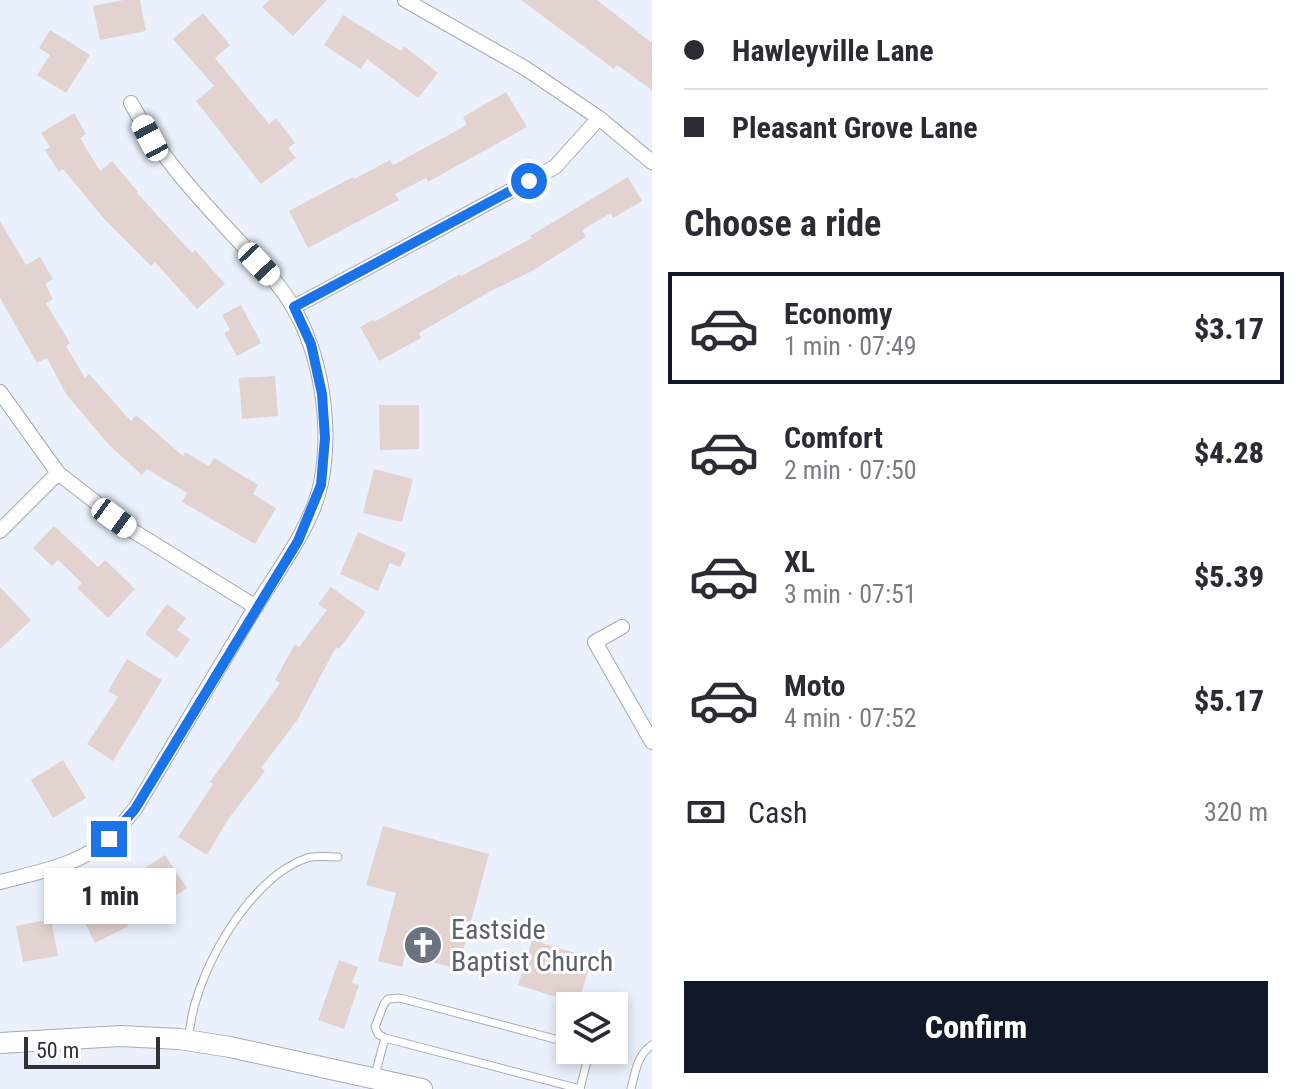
<!DOCTYPE html>
<html lang="en">
<head>
<meta charset="utf-8">
<style>
	:root { --surface:#fff; --page:#f2f2f3; --text:#2b2b33; --muted:#7c7c81; --line:#e1e1e2; --accent:#111827 }
	body { margin:0; font-family:"Roboto Condensed",sans-serif; background:var(--page); color:var(--text); height:100vh; display:flex; flex-direction:column; font-size:30px; white-space:nowrap }
	* { box-sizing:border-box; margin:0 }
	p { font-size:26px; color:var(--muted) }
	.icon { flex:none; width:44px; height:44px; fill:none; stroke:currentColor; stroke-width:2; stroke-linecap:round; stroke-linejoin:round }
	.map { position:relative; flex:1; overflow:hidden }
	.drawer { display:flex; flex-direction:column; background:var(--surface); width:648px }
	.drawer>* { flex:none }
	.banner { display:grid; align-content:center; height:176px; padding:0 32px; background:var(--surface) }
	.tools { position:absolute; left:556px; top:992px; display:grid; gap:16px }
	.tools a { display:grid; place-items:center; width:72px; height:72px; border-radius:0px; background:var(--surface); box-shadow:0 4px 12px #0003; font-size:40px }
	.scale { position:absolute; left:24px; bottom:20px; width:136px; box-sizing:border-box; padding-left:8px; border:4px solid #303237; border-top:0; font-size:22px; line-height:28px; white-space:nowrap; color:#303237; -webkit-text-stroke:6px #fefefe; paint-order:stroke }
	.end { position:absolute; width:36px; height:36px; margin:-18px; border:10px solid #1a73e8; background:#fff; box-shadow:0 0 0 4px #fff }
	.from { border-radius:50% }
	.bubble { position:absolute; height:56px; border-radius:0px; background:var(--surface); box-shadow:0 4px 12px #0003; font-size:26px; font-weight:800; line-height:56px; text-align:center }
	.car { position:absolute; width:24px; height:48px; margin:-24px -12px; border-radius:10px; box-shadow:0 0 6px 2px #0007; background:linear-gradient(#fff 24%,#345 0 40%,#fff 0 76%,#345 0 86%,#fff 0) }
	.banner b { display:flex; align-items:center; gap:28px; height:76px; font-size:30px }
	.banner b+b { border-top:2px solid var(--line) }
	.banner i { width:20px; height:20px; background:var(--text) }
	ul { padding:0; list-style:none }
	li { display:flex; align-items:center; gap:24px; height:112px; margin:0 16px 12px; padding:0 16px; border:4px solid transparent; border-radius:0px }
	li div { flex:1 }
	li b { display:block; font-size:30px }
	li em { font-style:normal; font-weight:800 }
	li.selected { border-color:var(--accent) }
	li>.icon { width:72px; height:72px; stroke-width:1.5 }
	h2 { padding:0 32px; font-size:36px; line-height:96px }
	.pay { display:flex; align-items:center; gap:20px; height:88px; padding:0 32px; font-size:30px }
	.pay p { margin-inline-start:auto }
	.cta { display:flex; gap:16px; margin-top:auto; padding:16px 32px }
	.cta a { flex:1; height:92px; border-radius:0px; background:var(--accent); color:#fff; font-size:32px; font-weight:800; line-height:92px; text-align:center }
	main { display:flex; flex:1; min-height:0 }
	.map>svg:first-child { display:block }
	.building { fill:#e2d3d0 }
	.lines { fill:none; stroke-linecap:round; stroke-linejoin:round }
	.lane-casing { stroke:#a4aab5; stroke-width:9 }
	.street-casing { stroke:#a4aab5; stroke-width:16 }
	.secondary-casing { stroke:#a4aab5; stroke-width:22 }
	.lane { stroke:#fff; stroke-width:7 }
	.street { stroke:#fff; stroke-width:14 }
	.secondary { stroke:#fff; stroke-width:20 }
	.route { stroke:#1a73e8; stroke-width:10 }
	.labels { text-anchor:middle; stroke-width:6; stroke-linejoin:round; paint-order:stroke }
	.worship-label { font-size:28px; fill:#5b616d; stroke:#fefefe; text-anchor:start }
</style>
</head>
<body>
<main>
<div class="map">
<svg width="652" height="1089" viewBox="0 0 652 1089">
	<rect width="100%" height="100%" fill="#eaf1fc"/>
	<g class="building">
		<path d="M123 0H140L146 31 100 40 93 6Z"/>
		<path d="M269 0H327L293 36 262 7Z"/>
		<path d="M521 0H597L652 43V90L617 65 614 69Z"/>
		<path d="M203 13 230 45 215 58 269 124 276 118 295 143 288 148 296 158 261 184 196 101 214 86 173 39Z"/>
		<path d="M343 15 401 51 404 46 438 73 418 98 367 59 361 69 324 45Z"/>
		<path d="M50 30 90 55 66 93 37 75 50 55 39 48Z"/>
		<path d="M506 92 527 127 428 182 426 178 395 194 399 200 308 248 289 211 353 177 354 179 390 160 393 165 467 125 463 117Z"/>
		<path d="M74 113 86 134 80 138 100 171 112 161 138 192 137 193 192 253 195 250 225 284 197 309 155 262 151 266 105 220 63 169 59 172 45 150 50 147 41 133Z"/>
		<path d="M628 177 642 201 613 218 611 213 582 230 586 237 532 271 489 292 419 333 421 338 379 361 360 327 373 320 374 322 460 274 461 276 532 238 530 236Z"/>
		<path d="M0 221 26 265 40 257 53 279 45 284 53 299 46 303 70 343 66 346 85 378 89 374 131 421 136 415 183 456 185 452 209 466 214 458 258 485 253 494 276 508 255 544 182 502 187 493 147 469 142 475 109 445 66 394 47 358 37 363 0 298Z"/>
		<path d="M241 305 261 343 237 356 224 333 230 330 222 315Z"/>
		<path d="M275 376 278 416 242 419 239 378Z"/>
		<path d="M379 405H419V449L380 450Z"/>
		<path d="M374 469 413 479 402 522 363 513Z"/>
		<path d="M54 526 98 567 105 560 135 589 108 618 77 588 82 583 58 560 52 566 33 548Z"/>
		<path d="M358 532 406 553 400 567 390 563 378 591 340 574Z"/>
		<path d="M0 587 31 620 0 649Z"/>
		<path d="M331 587 366 612 339 649 336 647 298 719 261 768 265 771 227 821 207 855 178 837 213 784 210 782 280 683 275 680 295 644 299 647 327 610 318 604Z"/>
		<path d="M167 604 186 618 177 630 190 639 177 658 145 634Z"/>
		<path d="M127 659 162 680 113 761 87 744 118 697 108 691Z"/>
		<path d="M63 760 86 798 53 818 31 780Z"/>
		<path d="M383 826 489 854 458 969 405 955 402 967 378 961 396 893 366 885Z"/>
		<path d="M165 855 187 888 157 907 140 882 151 875 146 867Z"/>
		<path d="M113 893 129 926 95 943 79 911Z"/>
		<path d="M51 919 58 956 23 962 16 926Z"/>
		<path d="M532 940 592 958 578 1004 518 985Z"/>
		<path d="M339 960 358 967 352 983 359 985 344 1029 318 1020Z"/>
	</g>
	<g class="lines">
		<defs>
			<g id="lane">
				<path d="M189 1040C190 981 248 877 307 858 316 855 328 857 338 857"/>
				<path d="M570 1043 400 998 388 999 384 1004 375 1027 378 1034 385 1038 580 1089"/>
				<path d="M375 1075 385 1038"/>
				<path d="M580 1089 588 1057 585 1050"/>
				<path d="M631 1089C635 1073 637 1055 652 1045"/>
			</g>
			<g id="street">
				<path d="M405 0 525 68 599 118 652 162"/>
				<path d="M294 307 555 167 599 118"/>
				<path d="M0 392 58 473 130 529 256 607"/>
				<path d="M0 531 58 473"/>
				<path d="M622 627 595 642 652 742"/>
				<path d="M0 882C38 872 80 865 110 838 119 829 127 818 135 809 174 743 213 677 253 611 276 573 312 527 321 483 332 427 322 356 293 307 278 281 255 259 235 237 196 195 158 154 131 103"/>
			</g>
			<path id="secondary" d="M0 1043 121 1036 179 1039 230 1047 422 1089"/>
		</defs>
		<use href="#lane" class="lane-casing"/>
		<use href="#street" class="street-casing"/>
		<use href="#secondary" class="secondary-casing"/>
		<use href="#lane" class="lane"/>
		<use href="#street" class="street"/>
		<use href="#secondary" class="secondary"/>
	</g>
	<g class="lines">
		<path class="route" d="M109 839 135 809 298 541 321 485 325 438 322 394 311 344 294 307 529 181"/>
	</g>
	<defs>
		<symbol id="church-disc" viewBox="-11 -11 22 22"><circle r="9.5" fill="#6b7280" stroke="#fefefe"/><path d="M-1.2-6h2.4v3.5h3.3v2.4h-3.3V6h-2.4V-.1h-3.3v-2.4h3.3Z" fill="#fff"/></symbol>
	</defs>
	<g fill-rule="evenodd">
		<use href="#church-disc" x="401" y="923" width="44" height="44"/>
	</g>
	<g class="labels">
		<g class="worship-label">
			<text x="451" y="939">Eastside<tspan x="451" dy="32">Baptist Church</tspan></text>
		</g>
	</g>
</svg>
<div class="tools">
<a><svg class="icon" aria-label="layers" viewBox="0 0 24 24"><path d="M12 4l9 5-9 5-9-5zM3 14l9 5 9-5"/></svg></a>
</div>
<div class="scale">50 m</div>
<i class="end from" style="left:529px;top:181px"></i>
<i class="end" style="left:109px;top:839px"></i>
<div class="bubble" style="left:44px;top:868px;width:132px">1 min</div>
<i class="car" style="left:150px;top:138px;rotate:332deg"></i>
<i class="car" style="left:259px;top:264px;rotate:137deg"></i>
<i class="car" style="left:114px;top:518px;rotate:126deg"></i>
</div>
<section class="drawer">
<div class="banner">
<b><i class="from"></i>Hawleyville Lane</b>
<b><i></i>Pleasant Grove Lane</b>
</div>
<h2>Choose a ride</h2>
<ul>
<li class="selected"><svg class="icon" aria-label="car" viewBox="0 0 24 24"><path d="M5 17H2v-5l4-1 3-4h7l3 4 3 1v5h-3M9 17h6M6 11h13"/><circle cx="7" cy="17" r="2"/><circle cx="17" cy="17" r="2"/></svg><div><b>Economy</b><p>1 min · 07:49</p></div><em>$3.17</em></li>
<li><svg class="icon" aria-label="car" viewBox="0 0 24 24"><path d="M5 17H2v-5l4-1 3-4h7l3 4 3 1v5h-3M9 17h6M6 11h13"/><circle cx="7" cy="17" r="2"/><circle cx="17" cy="17" r="2"/></svg><div><b>Comfort</b><p>2 min · 07:50</p></div><em>$4.28</em></li>
<li><svg class="icon" aria-label="car" viewBox="0 0 24 24"><path d="M5 17H2v-5l4-1 3-4h7l3 4 3 1v5h-3M9 17h6M6 11h13"/><circle cx="7" cy="17" r="2"/><circle cx="17" cy="17" r="2"/></svg><div><b>XL</b><p>3 min · 07:51</p></div><em>$5.39</em></li>
<li><svg class="icon" aria-label="car" viewBox="0 0 24 24"><path d="M5 17H2v-5l4-1 3-4h7l3 4 3 1v5h-3M9 17h6M6 11h13"/><circle cx="7" cy="17" r="2"/><circle cx="17" cy="17" r="2"/></svg><div><b>Moto</b><p>4 min · 07:52</p></div><em>$5.17</em></li>
</ul>
<div class="pay"><svg class="icon" aria-label="cash" viewBox="0 0 24 24"><path d="M3 7h18v10H3z"/><circle cx="12" cy="12" r="2"/></svg>Cash<p>320 m</p></div>
<div class="cta"><a>Confirm</a></div>
</section>
</main>
</body>
</html>
